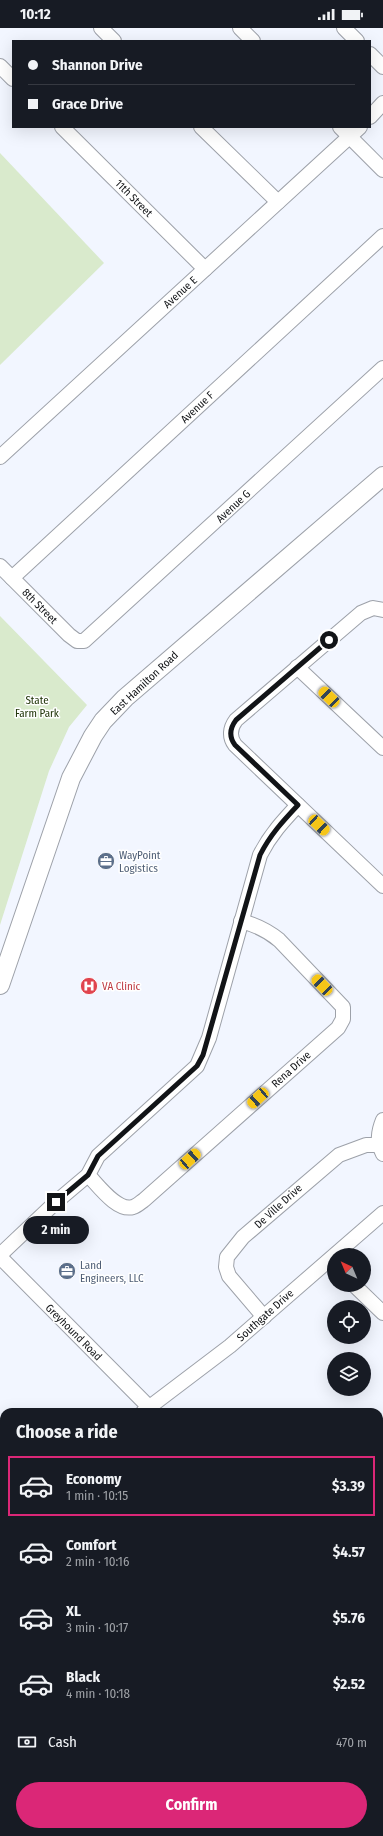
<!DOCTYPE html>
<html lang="en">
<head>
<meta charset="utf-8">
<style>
	:root { --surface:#171b24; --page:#20242c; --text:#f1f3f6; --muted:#9ea1a6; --line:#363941; --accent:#db2777 }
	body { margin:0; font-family:"Fira Sans Condensed",sans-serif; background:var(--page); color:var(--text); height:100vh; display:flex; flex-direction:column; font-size:15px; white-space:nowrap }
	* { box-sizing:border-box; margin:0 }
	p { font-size:13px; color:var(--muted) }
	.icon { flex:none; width:22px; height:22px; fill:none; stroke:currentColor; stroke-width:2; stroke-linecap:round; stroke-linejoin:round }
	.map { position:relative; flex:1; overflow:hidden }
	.side { position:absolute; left:0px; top:1380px; width:383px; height:428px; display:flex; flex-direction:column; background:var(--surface); border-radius:12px 12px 0 0; box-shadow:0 4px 16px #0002 }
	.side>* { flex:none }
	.top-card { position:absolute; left:12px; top:12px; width:359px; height:88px; border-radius:0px; box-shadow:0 4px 16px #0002; display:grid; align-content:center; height:88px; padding:0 16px; background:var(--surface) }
	.needle { width:26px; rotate:316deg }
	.tools { position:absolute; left:327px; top:1220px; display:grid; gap:8px }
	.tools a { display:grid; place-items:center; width:44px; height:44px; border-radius:50%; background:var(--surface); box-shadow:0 4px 16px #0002; font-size:20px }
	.end { position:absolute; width:18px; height:18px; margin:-9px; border:5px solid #121417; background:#fff; box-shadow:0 0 0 2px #fff }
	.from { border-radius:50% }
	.bubble { position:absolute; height:28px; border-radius:14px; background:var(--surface); box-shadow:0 4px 16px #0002; font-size:13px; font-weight:700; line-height:28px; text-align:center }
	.car { position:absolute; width:12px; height:24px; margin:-12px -6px; border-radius:5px; box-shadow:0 0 3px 1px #0007; background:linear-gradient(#f5c518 24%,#345 0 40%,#f5c518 0 76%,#345 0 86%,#f5c518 0) }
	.top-card b { display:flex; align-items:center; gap:14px; height:38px; font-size:15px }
	.top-card b+b { border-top:1px solid var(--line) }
	.top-card i { width:10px; height:10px; background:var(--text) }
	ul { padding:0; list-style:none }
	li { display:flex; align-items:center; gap:12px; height:60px; margin:0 8px 6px; padding:0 8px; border:2px solid transparent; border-radius:0px }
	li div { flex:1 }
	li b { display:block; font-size:15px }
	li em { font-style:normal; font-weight:700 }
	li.selected { border-color:var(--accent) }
	li>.icon { width:36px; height:36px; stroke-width:1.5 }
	h2 { padding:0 16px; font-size:18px; line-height:48px }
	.pay { display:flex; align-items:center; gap:10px; height:44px; padding:0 16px; font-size:15px }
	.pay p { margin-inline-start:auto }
	.primary-button { display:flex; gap:8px; margin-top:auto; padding:8px 16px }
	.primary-button a { flex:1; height:46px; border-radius:24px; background:var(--accent); color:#fff; font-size:16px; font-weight:700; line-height:46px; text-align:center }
	.status { display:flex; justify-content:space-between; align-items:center; height:28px; padding:0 20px; background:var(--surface); direction:ltr }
	.status svg { height:11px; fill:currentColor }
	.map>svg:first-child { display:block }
	.green { fill:#d9eacc }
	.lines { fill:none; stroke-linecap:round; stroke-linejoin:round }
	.minor-casing { stroke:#9da1a9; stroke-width:16 }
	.major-casing { stroke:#9da1a9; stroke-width:20 }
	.highway-casing { stroke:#9da1a9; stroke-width:22 }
	.minor { stroke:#fff; stroke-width:14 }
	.major { stroke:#fff; stroke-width:18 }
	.highway { stroke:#fff; stroke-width:20 }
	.route { stroke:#121417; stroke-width:5 }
	.labels { text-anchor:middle; stroke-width:3; stroke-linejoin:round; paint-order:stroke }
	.street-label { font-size:11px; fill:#121417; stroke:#fff }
	.park-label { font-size:11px; fill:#213509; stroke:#fff }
	.service-label { font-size:11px; fill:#4e5e75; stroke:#fff; text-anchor:start }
	.health-label { font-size:11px; fill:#be3a42; stroke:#fff; text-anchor:start }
</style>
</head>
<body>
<div class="status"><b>10:12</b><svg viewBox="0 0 49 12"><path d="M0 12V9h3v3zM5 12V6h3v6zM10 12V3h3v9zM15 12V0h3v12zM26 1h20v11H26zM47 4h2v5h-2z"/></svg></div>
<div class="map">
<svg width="383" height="1808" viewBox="0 0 383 1808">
	<rect width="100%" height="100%" fill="#f2f6ff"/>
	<g class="green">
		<path d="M0 125 104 235 0 337Z"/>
		<path d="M0 588 87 677 69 699 49 743 0 897Z"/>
	</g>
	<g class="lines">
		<defs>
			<g id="minor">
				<path d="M101 0 114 13"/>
				<path d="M240 0 253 13"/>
				<path d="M344 0 357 13"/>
				<path d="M370 26 383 39"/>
				<path d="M0 38 13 51"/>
				<path d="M370 89 383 75"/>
				<path d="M62 99 205 241"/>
				<path d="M201 99 278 174"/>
				<path d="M340 99 383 142"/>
				<path d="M0 429 360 99"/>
				<path d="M0 538 69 607 77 613H84L383 340"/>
				<path d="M12 550 383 208"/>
				<path d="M383 582 373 580 361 585 236 692C230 700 229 709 235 717L383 858"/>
				<path d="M297 639 383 720"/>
				<path d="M383 1092C378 1104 377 1114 383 1126"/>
				<path d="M88 1147C98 1157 117 1184 133 1179 137 1178 141 1174 144 1172L338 1000 343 991V979L279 912C267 902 256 897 241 893"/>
				<path d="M0 1227 56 1174 88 1147 98 1128 197 1038 209 1010 260 827C270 807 283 793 298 777"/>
				<path d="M0 1229 148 1378"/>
				<path d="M354 1257 383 1285"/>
				<path d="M264 1289 229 1248 226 1239 227 1229 243 1209 339 1127 366 1117H379"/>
				<path d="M143 1384 230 1318 383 1185"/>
				<path d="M0 1517 4 1513"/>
			</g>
			<path id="major" d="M0 957 71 750 93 708 103 693 125 670 383 448"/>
			<g id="highway">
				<path d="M0 1549 4 1552"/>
				<path d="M0 1574 4 1577"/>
				<path d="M293 1804 298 1808"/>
				<path d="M320 1804 324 1808"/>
			</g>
		</defs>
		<use href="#minor" class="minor-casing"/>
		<use href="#major" class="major-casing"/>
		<use href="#highway" class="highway-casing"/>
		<use href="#minor" class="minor"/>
		<use href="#major" class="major"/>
		<use href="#highway" class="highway"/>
	</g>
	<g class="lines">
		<path class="route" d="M56 1174 88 1147 98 1128 197 1038 203 1027 260 827C270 807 283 793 298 777L235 717C229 709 230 700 236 692L329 612"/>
	</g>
	<defs>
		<symbol id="office-disc" viewBox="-11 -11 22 22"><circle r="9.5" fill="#5c6f8a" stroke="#fff"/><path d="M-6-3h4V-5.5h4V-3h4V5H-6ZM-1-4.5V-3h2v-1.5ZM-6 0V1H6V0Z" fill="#fff"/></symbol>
		<symbol id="hospital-disc" viewBox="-11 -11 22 22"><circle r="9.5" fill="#e0444e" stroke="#fff"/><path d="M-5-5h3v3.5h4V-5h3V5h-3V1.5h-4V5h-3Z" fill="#fff"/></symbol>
	</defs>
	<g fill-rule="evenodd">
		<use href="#office-disc" x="96" y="823" width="20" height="20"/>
		<use href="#hospital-disc" x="79" y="948" width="20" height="20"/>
		<use href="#office-disc" x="57" y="1233" width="20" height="20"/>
	</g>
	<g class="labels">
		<g class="street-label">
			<text transform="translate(134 170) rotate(45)" y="4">11th Street</text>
			<text transform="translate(180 264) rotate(-42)" y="4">Avenue E</text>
			<text transform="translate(197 379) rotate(-43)" y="4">Avenue F</text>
			<text transform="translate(233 478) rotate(-43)" y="4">Avenue G</text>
			<text transform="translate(40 578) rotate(45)" y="4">8th Street</text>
			<text transform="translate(144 655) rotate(-43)" y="4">East Hamilton Road</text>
			<text transform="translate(291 1041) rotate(-42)" y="4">Rena Drive</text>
			<text transform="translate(278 1178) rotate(-42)" y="4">De Ville Drive</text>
			<text transform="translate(265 1287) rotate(-42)" y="4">Southgate Drive</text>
			<text transform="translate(74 1304) rotate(45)" y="4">Greyhound Road</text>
		</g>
		<g class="park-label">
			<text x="37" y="676">State<tspan x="37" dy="13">Farm Park</tspan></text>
		</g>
		<g class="service-label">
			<text x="119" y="831">WayPoint<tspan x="119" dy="13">Logistics</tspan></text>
			<text x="80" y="1241">Land<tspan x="80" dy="13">Engineers, LLC</tspan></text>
		</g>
		<g class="health-label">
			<text x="102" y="962">VA Clinic</text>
		</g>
	</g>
</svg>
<div class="tools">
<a><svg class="needle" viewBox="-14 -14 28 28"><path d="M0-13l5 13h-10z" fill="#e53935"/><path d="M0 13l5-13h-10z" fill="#9ea1a6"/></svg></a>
<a><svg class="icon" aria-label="locate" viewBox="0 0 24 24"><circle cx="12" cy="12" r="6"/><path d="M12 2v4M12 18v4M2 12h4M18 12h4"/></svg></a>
<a><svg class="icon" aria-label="layers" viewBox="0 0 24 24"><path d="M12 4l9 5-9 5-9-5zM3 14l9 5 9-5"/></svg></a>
</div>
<i class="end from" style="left:329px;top:612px"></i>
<i class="end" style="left:56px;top:1174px"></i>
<div class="bubble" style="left:23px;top:1188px;width:66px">2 min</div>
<i class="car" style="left:329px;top:669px;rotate:314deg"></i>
<i class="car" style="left:319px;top:797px;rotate:133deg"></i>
<i class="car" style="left:322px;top:957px;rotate:316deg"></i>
<i class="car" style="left:258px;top:1070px;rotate:228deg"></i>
<i class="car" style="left:190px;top:1131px;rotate:48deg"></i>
<div class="top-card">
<b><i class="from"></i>Shannon Drive</b>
<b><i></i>Grace Drive</b>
</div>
<section class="side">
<h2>Choose a ride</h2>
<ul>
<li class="selected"><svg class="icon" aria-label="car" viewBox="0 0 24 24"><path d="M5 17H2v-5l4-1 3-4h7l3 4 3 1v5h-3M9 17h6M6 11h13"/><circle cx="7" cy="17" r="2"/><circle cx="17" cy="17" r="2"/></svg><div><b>Economy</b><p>1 min · 10:15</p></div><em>$3.39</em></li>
<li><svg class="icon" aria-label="car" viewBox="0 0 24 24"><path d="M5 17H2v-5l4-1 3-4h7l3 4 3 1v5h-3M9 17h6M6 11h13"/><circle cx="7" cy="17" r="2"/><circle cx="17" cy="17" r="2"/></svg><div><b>Comfort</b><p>2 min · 10:16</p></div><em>$4.57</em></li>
<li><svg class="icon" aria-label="car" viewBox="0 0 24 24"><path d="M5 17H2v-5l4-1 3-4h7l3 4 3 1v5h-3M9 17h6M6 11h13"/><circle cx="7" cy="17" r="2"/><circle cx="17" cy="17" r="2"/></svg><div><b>XL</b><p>3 min · 10:17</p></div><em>$5.76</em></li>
<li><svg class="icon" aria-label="car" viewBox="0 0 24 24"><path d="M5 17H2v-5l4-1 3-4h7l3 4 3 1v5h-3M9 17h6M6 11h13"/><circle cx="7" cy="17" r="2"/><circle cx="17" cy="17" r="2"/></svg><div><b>Black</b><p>4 min · 10:18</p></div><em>$2.52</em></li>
</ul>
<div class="pay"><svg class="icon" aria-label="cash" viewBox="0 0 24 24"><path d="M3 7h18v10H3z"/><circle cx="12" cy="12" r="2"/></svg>Cash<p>470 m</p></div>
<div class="primary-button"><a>Confirm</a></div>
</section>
</div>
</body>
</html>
